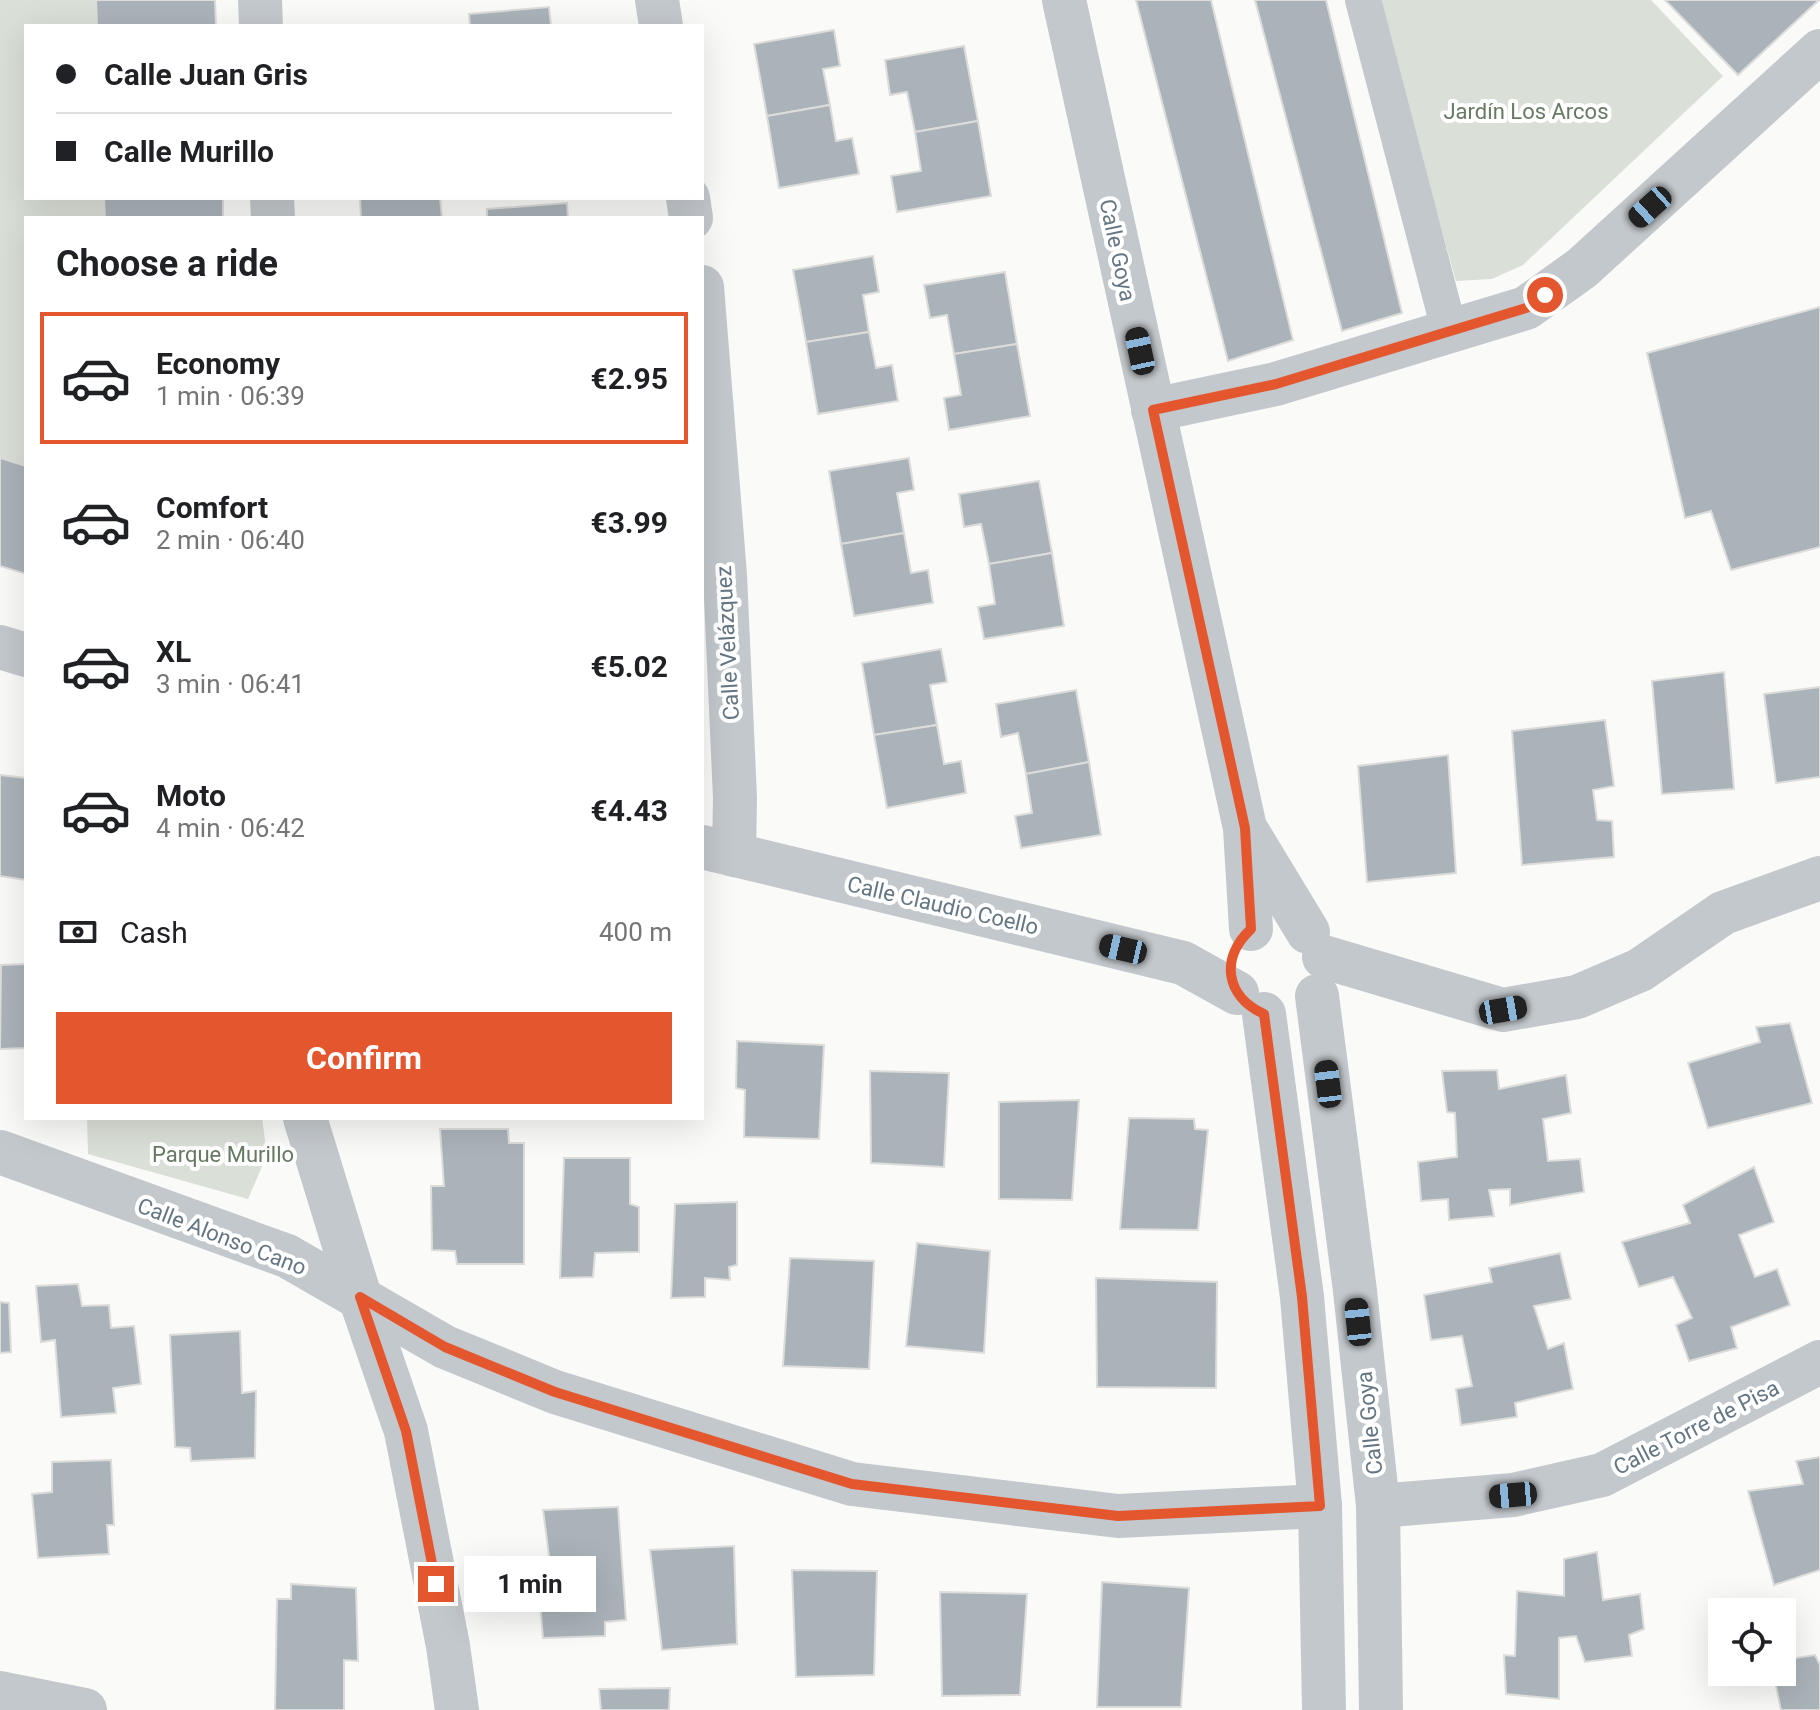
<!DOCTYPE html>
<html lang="en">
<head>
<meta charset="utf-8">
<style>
	:root { --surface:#fff; --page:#f6f6f6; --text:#202124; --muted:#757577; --line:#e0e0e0; --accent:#e4572e }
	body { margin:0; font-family:Roboto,sans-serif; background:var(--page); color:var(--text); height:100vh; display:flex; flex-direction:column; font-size:30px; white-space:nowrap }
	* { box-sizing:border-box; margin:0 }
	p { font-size:26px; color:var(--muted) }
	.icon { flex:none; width:44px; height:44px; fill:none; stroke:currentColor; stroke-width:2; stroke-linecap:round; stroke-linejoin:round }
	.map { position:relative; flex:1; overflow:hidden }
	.sheet { position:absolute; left:24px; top:216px; width:680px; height:904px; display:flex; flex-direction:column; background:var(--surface); border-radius:0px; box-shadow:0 8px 32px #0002 }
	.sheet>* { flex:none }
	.hud { position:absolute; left:24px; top:24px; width:680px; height:176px; border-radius:0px; box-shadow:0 8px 32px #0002; display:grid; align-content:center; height:176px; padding:0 32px; background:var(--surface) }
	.tools { position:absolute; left:1708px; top:1598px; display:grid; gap:16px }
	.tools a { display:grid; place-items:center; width:88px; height:88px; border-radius:0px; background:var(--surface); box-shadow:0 8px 32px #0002; font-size:40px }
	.end { position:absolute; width:36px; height:36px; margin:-18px; border:10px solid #e4572e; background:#fff; box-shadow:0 0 0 4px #fff }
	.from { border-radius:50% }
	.bubble { position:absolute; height:56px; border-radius:0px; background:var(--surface); box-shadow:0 8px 32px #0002; font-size:26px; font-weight:700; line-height:56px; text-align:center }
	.car { position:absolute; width:24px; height:48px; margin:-24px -12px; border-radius:10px; box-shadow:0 0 6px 2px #0007; background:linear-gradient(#222 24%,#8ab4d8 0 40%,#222 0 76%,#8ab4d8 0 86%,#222 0) }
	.hud b { display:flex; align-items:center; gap:28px; height:76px; font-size:30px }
	.hud b+b { border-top:2px solid var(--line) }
	.hud i { width:20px; height:20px; background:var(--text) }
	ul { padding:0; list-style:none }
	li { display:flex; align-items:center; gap:24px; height:132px; margin:0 16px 12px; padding:0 16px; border:4px solid transparent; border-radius:0px }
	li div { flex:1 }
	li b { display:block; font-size:30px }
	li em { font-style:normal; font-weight:700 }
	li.current { border-color:var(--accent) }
	li>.icon { width:72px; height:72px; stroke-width:1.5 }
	h2 { padding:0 32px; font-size:36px; line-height:96px }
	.pay { display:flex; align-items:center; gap:20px; height:88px; padding:0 32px; font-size:30px }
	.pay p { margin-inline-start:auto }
	.primary-button { display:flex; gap:16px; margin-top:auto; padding:16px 32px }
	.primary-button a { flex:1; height:92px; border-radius:0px; background:var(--accent); color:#fff; font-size:32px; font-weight:700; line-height:92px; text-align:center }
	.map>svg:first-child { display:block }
	.green { fill:#dadfd7 }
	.building { fill:#aab3b9; stroke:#dcdcda; stroke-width:2 }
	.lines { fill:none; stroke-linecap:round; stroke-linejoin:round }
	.pedestrian { stroke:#c3c8cc; stroke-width:36 }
	.minor { stroke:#c3c8cc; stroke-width:44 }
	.route { stroke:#e4572e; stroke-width:10 }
	.labels { text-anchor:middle; stroke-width:8; stroke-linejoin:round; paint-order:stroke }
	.park-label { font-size:22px; fill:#687a64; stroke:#fff }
	.street-label { font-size:22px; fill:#657683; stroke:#fff }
</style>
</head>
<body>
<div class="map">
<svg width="1820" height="1710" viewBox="0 0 1820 1710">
	<rect width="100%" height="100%" fill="#fafaf8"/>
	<g class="green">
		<path d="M0 0H96L97 26H26V198H104L105 218H26V466L0 458Z"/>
		<path d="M1377 0H1651L1723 76 1523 265 1492 279 1456 281Z"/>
		<path d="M87 1118H262L267 1155 248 1199 88 1154Z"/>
	</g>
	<g class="building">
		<path d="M96 0H215L216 26H97Z"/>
		<path d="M1136 0H1211L1293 340 1228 361Z"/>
		<path d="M1255 0H1326L1402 313 1342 331Z"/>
		<path d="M1665 0H1819L1738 75Z"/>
		<path d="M549 7 551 26H470L469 14Z"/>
		<path d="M834 30 840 66 823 69 830 105 767 116 754 44Z"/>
		<path d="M964 46 978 121 915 132 907 92 890 95 885 60Z"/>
		<path d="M830 105 836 141 852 138 859 174 779 188 767 116Z"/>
		<path d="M978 121 991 196 897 212 891 176 921 171 915 132Z"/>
		<path d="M104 198H223V218H105Z"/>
		<path d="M360 198H440L442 218H361Z"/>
		<path d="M567 203 568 218H487V209Z"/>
		<path d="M873 256 879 292 863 295 869 332 806 342 793 270Z"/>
		<path d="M1005 272 1017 344 954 354 947 315 930 318 924 285Z"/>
		<path d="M1820 307V547L1731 570 1711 511 1685 518 1647 353Z"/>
		<path d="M869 332 876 368 892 365 898 401 818 414 806 342Z"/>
		<path d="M1017 344 1030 416 949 430 944 398 961 395 954 354Z"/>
		<path d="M0 458 26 466V574L0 566Z"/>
		<path d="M909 458 914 490 897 493 904 533 841 544 829 471Z"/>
		<path d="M1039 481 1052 553 989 564 981 524 964 527 959 494Z"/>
		<path d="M904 533 911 573 928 570 933 603 854 616 841 544Z"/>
		<path d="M1052 553 1064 626 984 639 978 607 995 604 989 564Z"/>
		<path d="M941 649 947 682 930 685 937 725 874 735 862 663Z"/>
		<path d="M1724 672 1734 789 1662 794 1652 681Z"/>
		<path d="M1820 687V777L1776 783 1764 694Z"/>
		<path d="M1076 690 1089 762 1026 774 1018 733 1001 737 996 704Z"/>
		<path d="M1605 720 1614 786 1593 790 1597 820 1612 821 1614 857 1522 865 1512 731Z"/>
		<path d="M937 725 944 764 961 761 966 793 887 808 874 735Z"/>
		<path d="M1448 755 1456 873 1367 882 1358 766Z"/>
		<path d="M1089 762 1101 835 1021 848 1015 816 1032 813 1026 774Z"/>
		<path d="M0 775 26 778V880L0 876Z"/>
		<path d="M26 964V1048L0 1049 1 965Z"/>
		<path d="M1790 1023 1812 1103 1708 1128 1688 1063 1760 1042 1756 1027Z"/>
		<path d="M737 1041 824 1045 819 1139 744 1137 745 1090 736 1088Z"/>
		<path d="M1497 1070 1499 1089 1566 1075 1571 1113 1543 1119 1548 1161 1580 1159 1584 1192 1510 1205V1189L1489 1190 1494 1216 1449 1220 1448 1199 1421 1201 1418 1162 1457 1157 1455 1113 1447 1112 1442 1071Z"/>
		<path d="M870 1071 949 1073 944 1167 871 1163Z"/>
		<path d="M1079 1100 1072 1200 999 1199V1102Z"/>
		<path d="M1129 1118 1194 1119 1195 1129 1208 1130 1198 1230 1120 1229Z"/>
		<path d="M440 1129H508L509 1143H524V1264H457L455 1251 432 1250 431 1186H444Z"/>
		<path d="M564 1158H630V1204L639 1207V1252L595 1253 593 1277 560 1278Z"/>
		<path d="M1754 1167 1774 1222 1739 1235 1755 1277 1777 1269 1790 1305 1731 1327 1737 1348 1689 1361 1676 1325 1692 1318 1673 1277 1639 1287 1622 1242 1690 1223 1683 1205Z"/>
		<path d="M737 1202V1265L729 1267 730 1280 705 1278V1297L671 1298 675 1204Z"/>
		<path d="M917 1243 990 1251 984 1353 906 1346Z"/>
		<path d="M1560 1253 1571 1299 1534 1306 1548 1349 1564 1343 1573 1389 1515 1403 1517 1417 1461 1425 1456 1389 1472 1386 1462 1336 1431 1340 1424 1295 1492 1282 1489 1268Z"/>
		<path d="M790 1258 874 1261 869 1369 783 1366Z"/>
		<path d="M1096 1278 1217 1282 1216 1388 1097 1387Z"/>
		<path d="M78 1284 82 1306 109 1305 111 1328 134 1326 141 1384 113 1388 116 1413 61 1417 55 1340 41 1342 36 1286Z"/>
		<path d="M0 1302 9 1303 11 1352 0 1353Z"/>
		<path d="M240 1331 242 1393 256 1391 255 1458 191 1461 190 1448 175 1447 170 1335Z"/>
		<path d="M1820 1457V1570L1774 1585 1748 1491 1803 1484 1796 1461Z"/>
		<path d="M111 1460 114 1525H107L109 1554 38 1558 32 1494 52 1492V1462Z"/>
		<path d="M618 1507 626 1620 605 1622V1636L543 1638 537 1570 551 1571 543 1510Z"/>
		<path d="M734 1546 737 1644 662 1650 650 1550Z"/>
		<path d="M1597 1552 1603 1600 1640 1594 1644 1629 1629 1635 1632 1656 1585 1662 1576 1636 1559 1638V1699L1506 1694 1504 1655 1515 1656 1517 1591 1564 1596V1559Z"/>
		<path d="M792 1570 877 1571 874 1675 796 1677Z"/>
		<path d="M1102 1582 1189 1588 1181 1707H1097Z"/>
		<path d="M291 1584 356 1588 358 1661 344 1660V1710H275L277 1599H291Z"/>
		<path d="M940 1592 1027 1594 1020 1695 942 1696Z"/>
		<path d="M1815 1655 1820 1665V1710H1781L1773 1672H1782V1660Z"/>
		<path d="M670 1688 669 1710H601L599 1689Z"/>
	</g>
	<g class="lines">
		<path class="pedestrian" d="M1363 0 1450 333"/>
		<g class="minor">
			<path d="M260 0 261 26"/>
			<path d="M657 0 661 26"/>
			<path d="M1064 0 1245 828 1251 929"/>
			<path d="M272 198 273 218"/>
			<path d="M688 198 691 218"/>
			<path d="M702 287 725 575 735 798 734 855"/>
			<path d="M1153 410 1276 384 1526 308 1582 268 1820 51"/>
			<path d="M0 647 26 655"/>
			<path d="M1248 833 1308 932"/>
			<path d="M702 847 1183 963 1237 993"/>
			<path d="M1324 957 1503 1010 1577 997 1640 970 1723 913 1820 878"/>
			<path d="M1317 996 1355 1291 1378 1506 1381 1710"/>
			<path d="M1264 1014 1302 1297 1320 1506 1324 1710"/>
			<path d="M305 1118 360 1297 406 1431 448 1646 457 1710"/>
			<path d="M0 1152 287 1256 445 1347 555 1392 852 1484 1118 1516 1320 1506"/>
			<path d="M1378 1506 1513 1495 1602 1475 1820 1362"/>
			<path d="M0 1693 85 1710"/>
		</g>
	</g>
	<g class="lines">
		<path class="route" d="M436 1584 406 1431 360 1297 445 1347 555 1392 852 1484 1118 1516 1320 1506 1302 1297 1264 1014C1225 996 1220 958 1251 929L1245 828 1153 410 1276 384 1526 308 1545 295"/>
	</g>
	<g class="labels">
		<g class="park-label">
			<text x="1526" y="119">Jardín Los Arcos</text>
			<text x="223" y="1162">Parque Murillo</text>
		</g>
		<g class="street-label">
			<text transform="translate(1118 250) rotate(78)" y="8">Calle Goya</text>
			<text transform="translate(727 643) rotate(-93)" y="8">Calle Velázquez</text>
			<text transform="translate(943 905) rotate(13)" y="8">Calle Claudio Coello</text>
			<text transform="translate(222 1236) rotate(21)" y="8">Calle Alonso Cano</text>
			<text transform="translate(1369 1423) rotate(-96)" y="8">Calle Goya</text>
			<text transform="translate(1696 1427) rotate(-27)" y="8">Calle Torre de Pisa</text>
		</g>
	</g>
</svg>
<div class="tools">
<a><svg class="icon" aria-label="locate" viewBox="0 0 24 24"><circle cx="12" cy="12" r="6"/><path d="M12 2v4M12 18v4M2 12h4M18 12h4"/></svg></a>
</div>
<i class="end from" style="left:1545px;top:295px"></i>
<i class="end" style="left:436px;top:1584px"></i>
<div class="bubble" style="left:464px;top:1556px;width:132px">1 min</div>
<i class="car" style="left:1650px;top:207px;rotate:228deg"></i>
<i class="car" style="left:1140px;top:351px;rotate:348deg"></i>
<i class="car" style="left:1123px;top:949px;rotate:283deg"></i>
<i class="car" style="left:1503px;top:1010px;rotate:80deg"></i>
<i class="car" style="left:1328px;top:1084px;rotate:353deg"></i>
<i class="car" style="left:1358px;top:1322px;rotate:354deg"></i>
<i class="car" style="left:1513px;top:1495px;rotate:265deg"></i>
<div class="hud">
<b><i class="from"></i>Calle Juan Gris</b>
<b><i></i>Calle Murillo</b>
</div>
<section class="sheet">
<h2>Choose a ride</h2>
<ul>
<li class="current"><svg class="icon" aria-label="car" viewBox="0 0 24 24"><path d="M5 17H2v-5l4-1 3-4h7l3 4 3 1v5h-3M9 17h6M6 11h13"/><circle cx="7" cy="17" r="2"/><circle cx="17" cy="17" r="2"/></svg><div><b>Economy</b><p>1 min · 06:39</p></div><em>€2.95</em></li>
<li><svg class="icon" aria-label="car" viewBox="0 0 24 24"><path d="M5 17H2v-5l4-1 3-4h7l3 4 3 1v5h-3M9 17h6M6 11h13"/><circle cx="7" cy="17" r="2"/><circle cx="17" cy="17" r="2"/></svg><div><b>Comfort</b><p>2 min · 06:40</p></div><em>€3.99</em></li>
<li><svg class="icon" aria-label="car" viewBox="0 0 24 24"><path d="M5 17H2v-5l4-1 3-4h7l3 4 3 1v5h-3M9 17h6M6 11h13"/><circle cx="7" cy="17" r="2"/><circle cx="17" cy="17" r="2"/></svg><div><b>XL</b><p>3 min · 06:41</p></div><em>€5.02</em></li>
<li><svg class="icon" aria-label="car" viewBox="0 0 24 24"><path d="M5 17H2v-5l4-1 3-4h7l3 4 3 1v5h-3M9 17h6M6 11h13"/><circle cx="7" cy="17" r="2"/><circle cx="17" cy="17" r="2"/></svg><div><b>Moto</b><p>4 min · 06:42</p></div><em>€4.43</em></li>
</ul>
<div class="pay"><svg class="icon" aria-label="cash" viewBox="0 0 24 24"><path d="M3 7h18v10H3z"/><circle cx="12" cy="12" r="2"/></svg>Cash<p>400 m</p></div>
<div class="primary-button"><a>Confirm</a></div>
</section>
</div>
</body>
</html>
